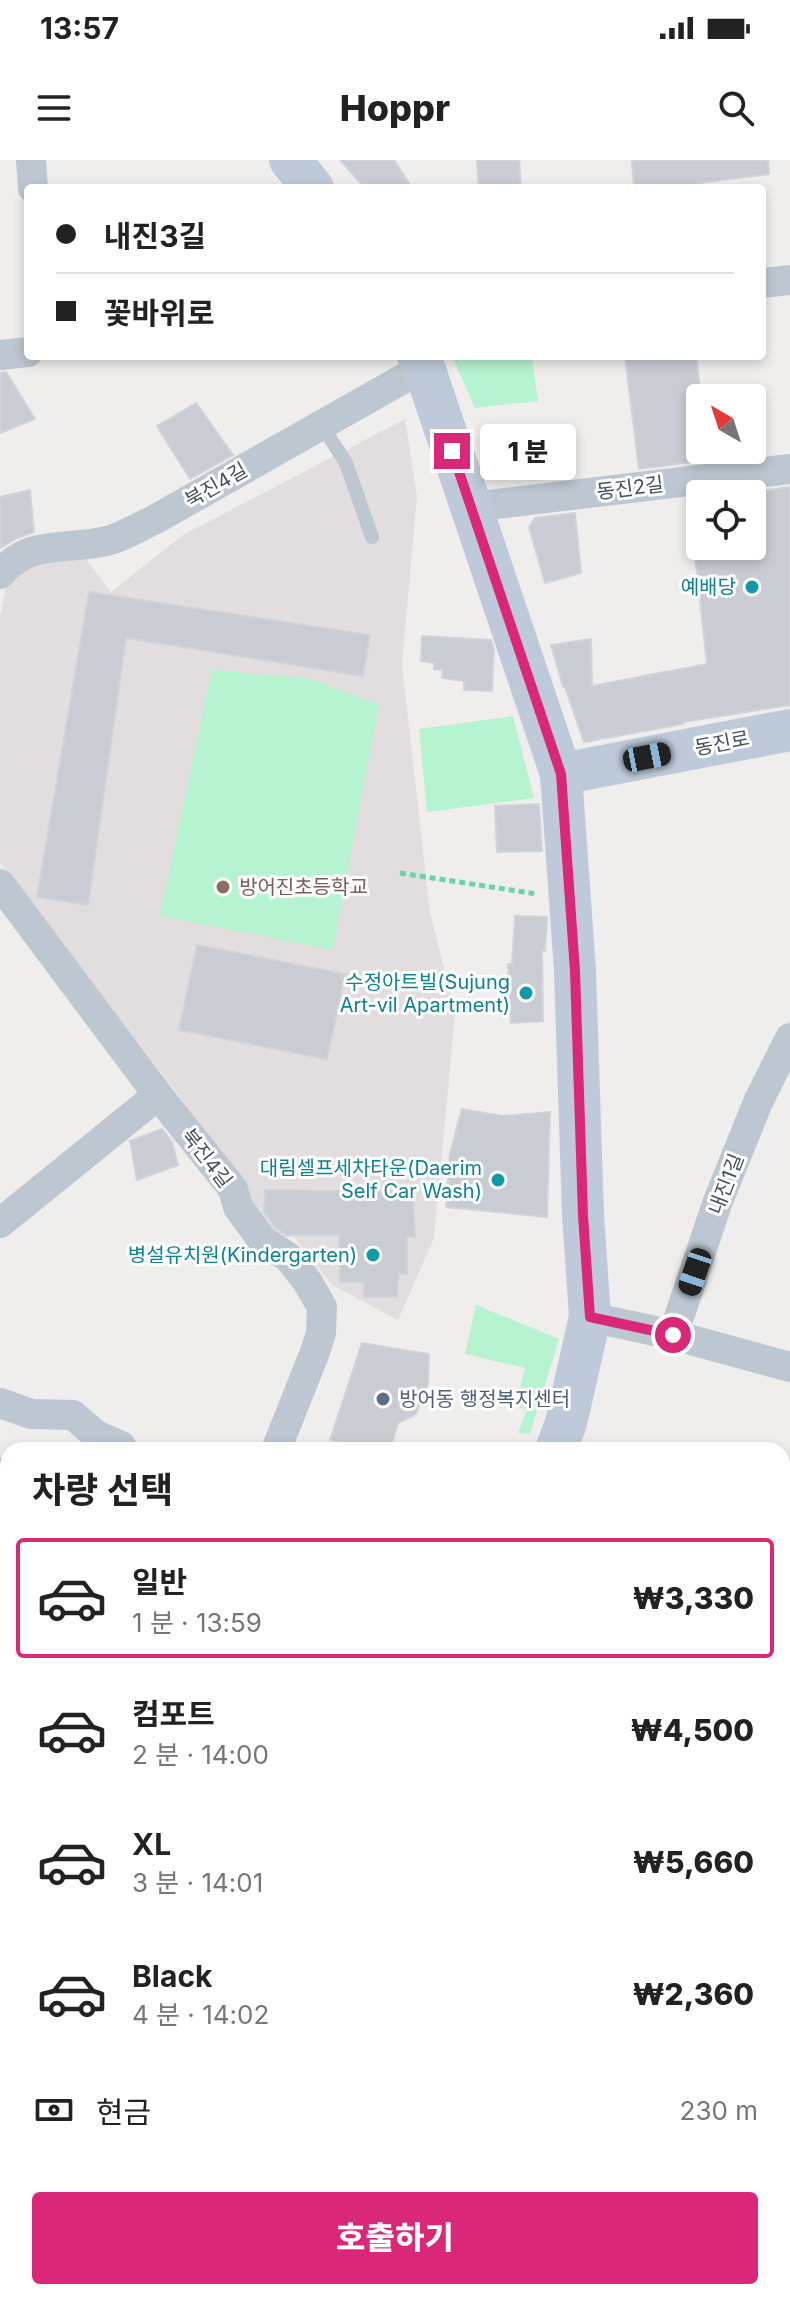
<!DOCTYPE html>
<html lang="ko">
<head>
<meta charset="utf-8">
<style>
	:root { --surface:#fff; --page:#f6f6f6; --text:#222; --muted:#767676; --line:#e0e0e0; --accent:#db2777 }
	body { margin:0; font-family:Inter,"Noto Sans KR",sans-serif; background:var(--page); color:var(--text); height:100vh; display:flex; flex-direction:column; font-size:30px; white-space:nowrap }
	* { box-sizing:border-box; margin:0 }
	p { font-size:26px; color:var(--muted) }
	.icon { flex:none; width:44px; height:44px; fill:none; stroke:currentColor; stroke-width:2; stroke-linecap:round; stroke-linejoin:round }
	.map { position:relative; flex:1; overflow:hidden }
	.side { position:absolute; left:0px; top:1282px; width:790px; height:858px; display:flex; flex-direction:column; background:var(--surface); border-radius:24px 24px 0 0; box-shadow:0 4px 12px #0003 }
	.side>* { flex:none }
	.top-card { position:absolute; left:24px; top:24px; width:742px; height:176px; border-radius:8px; box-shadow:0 4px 12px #0003; display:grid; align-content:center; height:176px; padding:0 32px; background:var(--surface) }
	.needle { width:52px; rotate:321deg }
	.buttons { position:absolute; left:686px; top:224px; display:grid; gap:16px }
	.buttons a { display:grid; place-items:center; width:80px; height:80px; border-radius:8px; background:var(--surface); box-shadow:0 4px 12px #0003; font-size:40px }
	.end { position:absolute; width:36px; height:36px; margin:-18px; border:10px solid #db2777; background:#fff; box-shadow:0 0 0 4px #fff }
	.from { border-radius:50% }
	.bubble { position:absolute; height:56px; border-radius:8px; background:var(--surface); box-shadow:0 4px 12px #0003; font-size:26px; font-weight:800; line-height:56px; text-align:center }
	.car { position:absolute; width:24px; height:48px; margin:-24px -12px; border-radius:10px; box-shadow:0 0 6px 2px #0007; background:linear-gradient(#222 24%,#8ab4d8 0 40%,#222 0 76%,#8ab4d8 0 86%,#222 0) }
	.top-card b { display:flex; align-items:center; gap:28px; height:76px; font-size:30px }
	.top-card b+b { border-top:2px solid var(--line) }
	.top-card i { width:20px; height:20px; background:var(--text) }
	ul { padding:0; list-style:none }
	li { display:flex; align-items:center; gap:24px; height:120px; margin:0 16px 12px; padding:0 16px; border:4px solid transparent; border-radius:8px }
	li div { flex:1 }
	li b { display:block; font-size:30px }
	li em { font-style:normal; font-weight:800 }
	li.selected { border-color:var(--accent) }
	li>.icon { width:72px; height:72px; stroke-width:1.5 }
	h2 { padding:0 32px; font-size:36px; line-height:96px }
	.pay { display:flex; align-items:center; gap:20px; height:88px; padding:0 32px; font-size:30px }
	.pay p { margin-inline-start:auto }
	.button { display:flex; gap:16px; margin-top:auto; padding:16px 32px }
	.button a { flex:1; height:92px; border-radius:8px; background:var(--accent); color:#fff; font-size:32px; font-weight:800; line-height:92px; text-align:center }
	.status { display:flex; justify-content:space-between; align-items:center; height:56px; padding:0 40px; background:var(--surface); direction:ltr }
	.status svg { height:22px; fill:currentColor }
	header { display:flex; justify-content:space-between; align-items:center; height:104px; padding:0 32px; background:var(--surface); font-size:36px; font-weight:800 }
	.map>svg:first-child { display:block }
	.education { fill:#e2dedf }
	.green { fill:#b6f3d0 }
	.building { fill:#c9ccd3; stroke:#d1d3da; stroke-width:2 }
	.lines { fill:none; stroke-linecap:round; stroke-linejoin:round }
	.path { stroke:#6bd4a5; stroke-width:5; stroke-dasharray:6 4; stroke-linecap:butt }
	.lane { stroke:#bcc7d1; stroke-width:14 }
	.street { stroke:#bcc7d1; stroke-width:30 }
	.secondary { stroke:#becad9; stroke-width:42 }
	.route { stroke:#db2777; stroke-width:10 }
	.culture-dot { fill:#0f9aa8; stroke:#fff; stroke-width:3 }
	.education-dot { fill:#8d6e63; stroke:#fff; stroke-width:3 }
	.service-dot { fill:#5c6f8a; stroke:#fff; stroke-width:3 }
	.labels { text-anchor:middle; stroke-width:6; stroke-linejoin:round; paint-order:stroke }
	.street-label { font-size:20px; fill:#44505d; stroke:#fff }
	.culture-label { font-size:20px; fill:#0d838f; stroke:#fff; text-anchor:end }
	.education-label { font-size:20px; fill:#785e54; stroke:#fff; text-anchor:start }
	.service-label { font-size:20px; fill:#4e5e75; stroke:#fff; text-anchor:start }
</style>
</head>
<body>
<div class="status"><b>13:57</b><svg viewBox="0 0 49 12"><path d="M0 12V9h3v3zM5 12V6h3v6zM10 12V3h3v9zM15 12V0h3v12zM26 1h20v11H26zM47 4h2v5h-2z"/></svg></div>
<header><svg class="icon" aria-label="menu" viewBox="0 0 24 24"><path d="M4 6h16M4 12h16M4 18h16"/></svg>Hoppr<svg class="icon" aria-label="search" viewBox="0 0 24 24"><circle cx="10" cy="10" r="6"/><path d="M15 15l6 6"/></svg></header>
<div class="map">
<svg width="790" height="2139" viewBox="0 0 790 2139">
	<rect width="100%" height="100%" fill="#f0eded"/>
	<path class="education" d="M405 259 417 336 402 505 430 752 455 854 434 1078 398 1160 332 1125 294 1077H262L250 1044 248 1026 0 703V457L7 422 20 403 84 397 111 432 183 375Z"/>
	<g class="green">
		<path d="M452 196H532L538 241 475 248Z"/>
		<path d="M212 510 311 519 379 545 333 790 160 756Z"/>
		<path d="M513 556 534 638 427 652 419 569Z"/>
		<path d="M476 1145 559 1179 530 1274 518 1273 527 1250 516 1246 525 1208 465 1194Z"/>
	</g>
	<g class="building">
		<path d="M340 0H394L412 28H365Z"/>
		<path d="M477 0H519L521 28H479Z"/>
		<path d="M632 0H768L769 14 698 23V28H634Z"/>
		<path d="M625 196H696L700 230V290H708L709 300 639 309Z"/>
		<path d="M6 212 35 259 0 273V213Z"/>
		<path d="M196 243 233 295 190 319 157 266Z"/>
		<path d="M790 327V545L683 562V564L584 582 565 527H563L551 485 591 479 592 526 707 504 694 386H752V332Z"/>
		<path d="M30 330 34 372 17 378 0 388V337Z"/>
		<path d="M575 353 581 413 545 423 529 367 535 358Z"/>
		<path d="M89 432 370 475 363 516 126 478 88 745 37 737Z"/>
		<path d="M422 476 491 480 494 490 492 531 464 530V521L442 518 443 510 434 509V503L421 501Z"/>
		<path d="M539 644 542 691 497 692 495 646Z"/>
		<path d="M515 756 547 757 545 791 542 790 543 861 511 863 508 804H512Z"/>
		<path d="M197 785 345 814 327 899 179 870Z"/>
		<path d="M462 949 502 956 550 952 547 1057 446 1047 450 993Z"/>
		<path d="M162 969 172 982 178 1005 137 1020 130 981Z"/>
		<path d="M265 1030 413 1032 415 1077H407V1114L399 1113 397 1137H364V1122H340L339 1075H287L276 1068 264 1052Z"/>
		<path d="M362 1183 429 1194 428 1224 416 1254 398 1263 390 1290H378L330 1280Z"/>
	</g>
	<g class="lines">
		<path class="path" d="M400 713 537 734"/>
		<path class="lane" d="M321 264 346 303 372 377"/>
		<g class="street">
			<path d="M31 0 33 28"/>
			<path d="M762 123 790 120"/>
			<path d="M0 195 28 192"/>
			<path d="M471 347 790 309"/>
			<path d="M0 414C31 378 65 391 107 381 123 377 139 367 154 360L424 207"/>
			<path d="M0 724 158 935 233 1029 238 1047 263 1081 288 1097 307 1121 322 1147 321 1173 315 1192 276 1290"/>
			<path d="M0 1063 158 935"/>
			<path d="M590 1157 673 1175 790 1207"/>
			<path d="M673 1175 718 1041 758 942 790 878"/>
			<path d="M0 1243 31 1254 73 1255 96 1275 121 1286"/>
			<path d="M0 1355 8 1311"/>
			<path d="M782 1465 790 1467"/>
			<path d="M0 1634 8 1637"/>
			<path d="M235 2139 237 2132"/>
			<path d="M415 2139 418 2132"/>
			<path d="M631 2139V2132"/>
		</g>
		<g class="secondary">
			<path d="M290 0 313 28"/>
			<path d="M418 196 424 207 561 614 575 811 583 1055 590 1157 566 1263 556 1290"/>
			<path d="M561 614 790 570"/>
			<path d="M0 1880 8 1882"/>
			<path d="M782 2056 790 2057"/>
			<path d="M150 2139 153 2132"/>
		</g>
	</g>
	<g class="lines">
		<path class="route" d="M452 291 561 614 575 811 583 1055 590 1157 673 1175"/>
	</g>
	<g class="culture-dot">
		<circle cx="752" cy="427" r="8"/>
		<circle cx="526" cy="833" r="8"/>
		<circle cx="498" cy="1020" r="8"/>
		<circle cx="373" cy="1095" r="8"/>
	</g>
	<circle class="education-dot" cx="223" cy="727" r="8"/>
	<circle class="service-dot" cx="383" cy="1239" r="8"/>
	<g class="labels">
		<g class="street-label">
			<text transform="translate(216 325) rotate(-30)" y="7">북진4길</text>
			<text transform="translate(630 328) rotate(-7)" y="7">동진2길</text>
			<text transform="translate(722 583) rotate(-11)" y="7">동진로</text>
			<text transform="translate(207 998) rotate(52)" y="7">북진4길</text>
			<text transform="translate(726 1024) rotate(-69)" y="7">내진1길</text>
		</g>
		<g class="culture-label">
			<text x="736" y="434">예배당</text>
			<text x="510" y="829">수정아트빌(Sujung<tspan x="510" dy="23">Art-vil Apartment)</tspan></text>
			<text x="482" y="1015">대림셀프세차타운(Daerim<tspan x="482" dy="23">Self Car Wash)</tspan></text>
			<text x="357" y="1102">병설유치원(Kindergarten)</text>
		</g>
		<g class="education-label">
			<text x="239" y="734">방어진초등학교</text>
		</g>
		<g class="service-label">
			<text x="399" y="1246">방어동 행정복지센터</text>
		</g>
	</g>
</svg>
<div class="buttons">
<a><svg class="needle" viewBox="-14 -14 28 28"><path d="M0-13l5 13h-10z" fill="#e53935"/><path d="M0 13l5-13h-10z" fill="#767676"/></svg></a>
<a><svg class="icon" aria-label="locate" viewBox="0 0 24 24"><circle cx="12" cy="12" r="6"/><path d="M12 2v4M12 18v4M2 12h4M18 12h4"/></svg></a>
</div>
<i class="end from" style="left:673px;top:1175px"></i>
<i class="end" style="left:452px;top:291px"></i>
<div class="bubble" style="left:480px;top:264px;width:96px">1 분</div>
<i class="car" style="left:647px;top:597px;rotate:79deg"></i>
<i class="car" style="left:695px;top:1112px;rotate:199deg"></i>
<div class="top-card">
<b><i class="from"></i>내진3길</b>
<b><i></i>꽃바위로</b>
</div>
<section class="side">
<h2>차량 선택</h2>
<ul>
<li class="selected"><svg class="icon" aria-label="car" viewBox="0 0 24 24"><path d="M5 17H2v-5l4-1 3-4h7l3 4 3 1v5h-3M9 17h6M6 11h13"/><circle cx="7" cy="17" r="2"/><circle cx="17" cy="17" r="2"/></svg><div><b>일반</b><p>1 분 · 13:59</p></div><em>₩3,330</em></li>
<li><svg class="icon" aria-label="car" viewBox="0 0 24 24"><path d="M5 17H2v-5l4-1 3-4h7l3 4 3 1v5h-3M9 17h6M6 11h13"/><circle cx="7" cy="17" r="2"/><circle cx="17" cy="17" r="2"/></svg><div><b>컴포트</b><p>2 분 · 14:00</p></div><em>₩4,500</em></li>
<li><svg class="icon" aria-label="car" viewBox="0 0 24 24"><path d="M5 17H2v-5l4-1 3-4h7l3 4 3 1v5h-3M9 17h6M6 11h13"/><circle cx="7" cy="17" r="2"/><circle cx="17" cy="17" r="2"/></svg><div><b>XL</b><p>3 분 · 14:01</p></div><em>₩5,660</em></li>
<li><svg class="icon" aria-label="car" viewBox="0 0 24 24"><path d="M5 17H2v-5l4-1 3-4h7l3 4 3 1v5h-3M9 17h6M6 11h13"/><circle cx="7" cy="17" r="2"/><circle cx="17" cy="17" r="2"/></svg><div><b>Black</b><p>4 분 · 14:02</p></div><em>₩2,360</em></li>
</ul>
<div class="pay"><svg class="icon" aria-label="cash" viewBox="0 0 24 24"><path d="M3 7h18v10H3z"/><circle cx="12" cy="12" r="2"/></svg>현금<p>230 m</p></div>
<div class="button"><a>호출하기</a></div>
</section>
</div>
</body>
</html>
